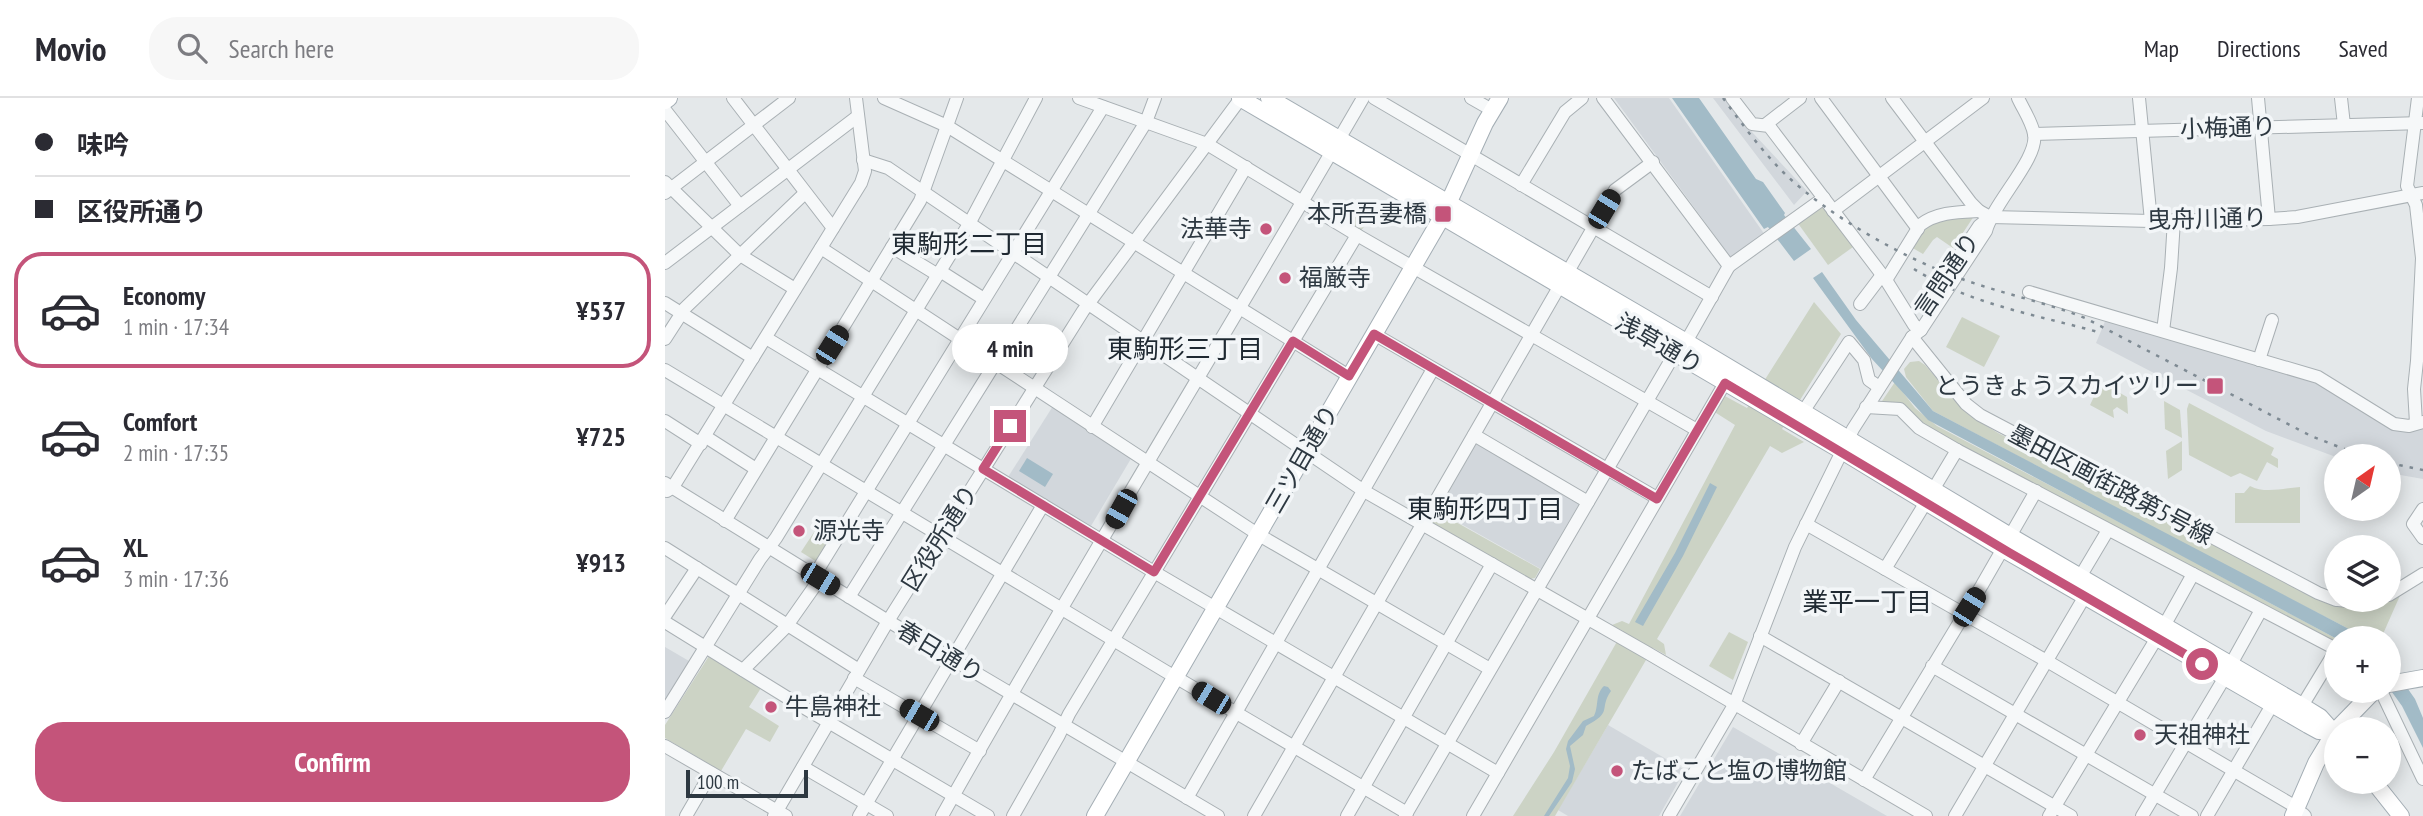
<!DOCTYPE html>
<html lang="en">
<head>
<meta charset="utf-8">
<style>
	:root { --surface:#fff; --page:#f7f7f7; --text:#2b2b33; --muted:#7c7c81; --line:#e1e1e2; --accent:#c4547a }
	body { margin:0; font-family:"PT Sans Narrow","Noto Sans JP",sans-serif; background:var(--page); color:var(--text); height:100vh; display:flex; flex-direction:column; font-size:26px; white-space:nowrap }
	* { box-sizing:border-box; margin:0 }
	p { font-size:23px; color:var(--muted) }
	.icon { flex:none; width:38px; height:38px; fill:none; stroke:currentColor; stroke-width:2; stroke-linecap:round; stroke-linejoin:round }
	.map { position:relative; flex:1; overflow:hidden }
	.drawer { display:flex; flex-direction:column; background:var(--surface); width:665px }
	.drawer>* { flex:none }
	.hud { display:grid; align-content:center; height:154px; padding:0 35px; background:var(--surface) }
	.needle { width:46px; rotate:34deg }
	.tools { position:absolute; left:1659px; top:346px; display:grid; gap:14px }
	.tools a { display:grid; place-items:center; width:77px; height:77px; border-radius:50%; background:var(--surface); box-shadow:0 4px 18px #0003; font-size:35px }
	.scale { position:absolute; left:21px; bottom:18px; width:122px; box-sizing:border-box; padding-left:7px; border:4px solid #2d3841; border-top:0; font-size:19px; line-height:24px; white-space:nowrap; color:#2d3841; -webkit-text-stroke:5px #f3f6f8; paint-order:stroke }
	.end { position:absolute; width:32px; height:32px; margin:-16px; border:9px solid #c4547a; background:#fff; box-shadow:0 0 0 4px #fff }
	.from { border-radius:50% }
	.bubble { position:absolute; height:49px; border-radius:24px; background:var(--surface); box-shadow:0 4px 18px #0003; font-size:23px; font-weight:800; line-height:49px; text-align:center }
	.car { position:absolute; width:21px; height:42px; margin:-21px -10px; border-radius:9px; box-shadow:0 0 5px 2px #0007; background:linear-gradient(#222 24%,#8ab4d8 0 40%,#222 0 76%,#8ab4d8 0 86%,#222 0) }
	.hud b { display:flex; align-items:center; gap:24px; height:66px; font-size:26px }
	.hud b+b { border-top:2px solid var(--line) }
	.hud i { width:18px; height:18px; background:var(--text) }
	ul { padding:0; list-style:none }
	li { display:flex; align-items:center; gap:21px; height:116px; margin:0 14px 10px; padding:0 21px; border:4px solid transparent; border-radius:28px }
	li div { flex:1 }
	li b { display:block; font-size:26px }
	li em { font-style:normal; font-weight:800 }
	li.selected { border-color:var(--accent) }
	li>.icon { width:63px; height:63px; stroke-width:1.5 }
	.primary-button { display:flex; gap:14px; margin-top:auto; padding:14px 35px }
	.primary-button a { flex:1; height:80px; border-radius:28px; background:var(--accent); color:#fff; font-size:28px; font-weight:800; line-height:80px; text-align:center }
	header { display:flex; align-items:center; gap:42px; box-sizing:border-box; height:98px; padding:0 35px; background:var(--surface); border-bottom:2px solid var(--line) }
	header strong { font-size:33px }
	nav { display:flex; gap:38px; margin-inline-start:auto; font-size:24px }
	.search { width:490px; height:63px; background:var(--page); display:flex; align-items:center; gap:18px; box-sizing:border-box; padding:0 24px; border-radius:28px; color:var(--muted); font-size:26px }
	main { display:flex; flex:1; min-height:0 }
	.map>svg:first-child { display:block }
	.built { fill:#d2d7dc }
	.green { fill:#ccd3c5 }
	.water { fill:#a2bbc7 }
	.lines { fill:none; stroke-linecap:round; stroke-linejoin:round }
	.minor-casing { stroke:#a9b0b4; stroke-width:14 }
	.major-casing { stroke:#a4aeb5; stroke-width:18 }
	.minor { stroke:#f6f8f9; stroke-width:12 }
	.major { stroke:#fff; stroke-width:16 }
	.rail { stroke:#7e8a93; stroke-width:2.5; stroke-dasharray:3.5 7; stroke-linecap:butt }
	.route { stroke:#c4547a; stroke-width:9 }
	.poi-dot { fill:#c4547a; stroke:#f3f6f8; stroke-width:2.5 }
	.labels { text-anchor:middle; stroke-width:7; stroke-linejoin:round; paint-order:stroke }
	.street-label { font-size:24px; fill:#2d3841; stroke:#f3f6f8 }
	.poi-label { font-size:24px; fill:#2d3841; stroke:#f3f6f8; text-anchor:start }
	.neighbourhood-label { font-size:26px; fill:#1f2932; stroke:#f3f6f8 }
</style>
</head>
<body>
<header>
<strong>Movio</strong>
<div class="search"><svg class="icon" aria-label="search" viewBox="0 0 24 24"><circle cx="10" cy="10" r="6"/><path d="M15 15l6 6"/></svg>Search here</div>
<nav><a>Map</a><a>Directions</a><a>Saved</a></nav>
</header>
<main>
<section class="drawer">
<div class="hud">
<b><i class="from"></i>味吟</b>
<b><i></i>区役所通り</b>
</div>
<ul>
<li class="selected"><svg class="icon" aria-label="car" viewBox="0 0 24 24"><path d="M5 17H2v-5l4-1 3-4h7l3 4 3 1v5h-3M9 17h6M6 11h13"/><circle cx="7" cy="17" r="2"/><circle cx="17" cy="17" r="2"/></svg><div><b>Economy</b><p>1 min · 17:34</p></div><em>¥537</em></li>
<li><svg class="icon" aria-label="car" viewBox="0 0 24 24"><path d="M5 17H2v-5l4-1 3-4h7l3 4 3 1v5h-3M9 17h6M6 11h13"/><circle cx="7" cy="17" r="2"/><circle cx="17" cy="17" r="2"/></svg><div><b>Comfort</b><p>2 min · 17:35</p></div><em>¥725</em></li>
<li><svg class="icon" aria-label="car" viewBox="0 0 24 24"><path d="M5 17H2v-5l4-1 3-4h7l3 4 3 1v5h-3M9 17h6M6 11h13"/><circle cx="7" cy="17" r="2"/><circle cx="17" cy="17" r="2"/></svg><div><b>XL</b><p>3 min · 17:36</p></div><em>¥913</em></li>
</ul>
<div class="primary-button"><a>Confirm</a></div>
</section>
<div class="map">
<svg width="1758" height="718" viewBox="0 0 1758 718">
	<rect width="100%" height="100%" fill="#e4e8ea"/>
	<g class="built">
		<path d="M949 0H1004L1100 137 1067 161Z"/>
		<path d="M1048 0H1061L1087 34 1142 93 1129 107Z"/>
		<path d="M1441 221 1652 282 1731 331 1758 329V381L1724 375V359H1671L1601 333 1431 245Z"/>
		<path d="M388 308 467 359 426 428 343 379Z"/>
		<path d="M812 344 915 404 876 471 773 413Z"/>
		<path d="M0 549 24 563 0 602Z"/>
		<path d="M943 627 1020 672 994 718H903L893 712Z"/>
		<path d="M1068 629 1222 718H1015Z"/>
	</g>
	<g class="green">
		<path d="M688 108 706 118 696 133 679 123Z"/>
		<path d="M1158 108 1188 149 1163 167 1132 124Z"/>
		<path d="M1309 118 1288 150 1272 139 1268 142 1258 156 1246 149C1266 117 1274 123 1309 118Z"/>
		<path d="M1149 204 1176 236 1117 331 1139 344 1117 355 1105 348 992 541 999 546 1001 557 988 550 890 718H848L889 654 958 533 947 527 957 523 964 526 1070 327 1048 313 1058 297 1082 310Z"/>
		<path d="M1297 219 1335 238 1319 269 1281 249Z"/>
		<path d="M1254 263 1260 267 1304 317 1333 335 1655 501 1714 504 1724 502 1737 493 1718 536 1722 541H1698L1682 530 1545 460 1540 470 1672 541 1671 548 1215 306 1230 284 1250 310 1272 328 1526 462 1531 452 1268 313 1241 279 1239 271 1245 264Z"/>
		<path d="M1436 284 1462 299 1463 316 1452 309 1448 312 1449 320 1425 307Z"/>
		<path d="M1499 303 1515 312 1517 340 1500 331Z"/>
		<path d="M1524 305 1609 350 1606 357 1613 361V370L1602 364 1592 383 1575 375 1566 379 1524 357 1522 311Z"/>
		<path d="M1517 343V372L1503 381 1501 353Z"/>
		<path d="M1585 388C1600 396 1619 390 1635 389V425H1570V395H1579Z"/>
		<path d="M773 414 875 471 870 480 865 481 768 426V421Z"/>
		<path d="M153 428 168 438 152 464 136 454Z"/>
		<path d="M1064 534 1083 544 1068 582 1044 568Z"/>
		<path d="M44 558 96 590 84 609 114 628 105 644 81 631 56 673 0 640V627Z"/>
	</g>
	<g class="water">
		<path d="M1007 0H1034L1091 81 1098 84 1120 115 1119 117 1146 151 1129 163 1103 129 1099 131Z"/>
		<path d="M1157 174 1191 222 1268 313 1682 530 1698 541H1672L1263 322 1207 261 1148 180Z"/>
		<path d="M362 360 388 376 380 389 354 373Z"/>
		<path d="M1045 385 1052 389 1018 458 978 528 970 524 1010 455Z"/>
		<path d="M1724 564 1750 601 1758 620V650L1737 608 1724 590Z"/>
		<path d="M939 588 943 589 946 593C933 612 949 613 921 628L918 637 905 648 910 671 907 684 884 718H879L903 680 905 668 901 651 903 643 918 623 929 618C934 608 930 596 939 588Z"/>
	</g>
	<g class="lines">
		<defs>
			<g id="minor">
				<path d="M68 0 168 130"/>
				<path d="M219 0 282 28 684 278"/>
				<path d="M414 0 542 46 692 137 1032 332"/>
				<path d="M709 0 1047 199"/>
				<path d="M806 0 827 12"/>
				<path d="M1067 0 1087 26 1104 28 1221 182 1249 227 1256 232"/>
				<path d="M1156 0 1253 131"/>
				<path d="M1227 0 1306 105 1314 113 1325 119 1486 123 1604 121 1632 119 1758 95"/>
				<path d="M1474 0 1486 123"/>
				<path d="M1593 0 1604 121"/>
				<path d="M1676 0 1679 27"/>
				<path d="M0 12 75 108"/>
				<path d="M1100 27 1135 0"/>
				<path d="M1369 36 1758 25"/>
				<path d="M198 62 223 70 699 393 981 554 1261 718"/>
				<path d="M0 84 75 157 130 191"/>
				<path d="M856 87 900 14 917 0"/>
				<path d="M0 95 124 0"/>
				<path d="M1168 113 1318 0"/>
				<path d="M227 149 273 177"/>
				<path d="M156 150 594 437 825 571"/>
				<path d="M0 165 193 18"/>
				<path d="M1064 168 1159 100"/>
				<path d="M275 173 319 201"/>
				<path d="M1221 182 1255 127C1272 114 1293 114 1314 113"/>
				<path d="M1364 194 1653 279 1729 326 1744 328 1758 324"/>
				<path d="M1269 196 1314 128 1324 120"/>
				<path d="M0 205 88 260"/>
				<path d="M1195 206 1217 177"/>
				<path d="M1498 233 1506 170 1509 122"/>
				<path d="M709 236 992 400"/>
				<path d="M1247 239 1301 306 1315 317 1653 495 1671 502"/>
				<path d="M101 240 489 474 833 675"/>
				<path d="M0 241 20 210 140 95"/>
				<path d="M1594 262 1607 222"/>
				<path d="M0 272 500 573 742 715"/>
				<path d="M1201 309 1235 311 1254 330 1292 352 1671 551"/>
				<path d="M1138 314 1184 244 1199 262 1204 282 1214 289"/>
				<path d="M0 323 36 346"/>
				<path d="M1751 325 1749 291 1752 263 1757 160 1751 107 1742 88 1753 0"/>
				<path d="M427 329 581 69"/>
				<path d="M809 337 923 404"/>
				<path d="M41 339 91 371"/>
				<path d="M0 385 223 523 553 718"/>
				<path d="M1268 392 1292 352"/>
				<path d="M2 393 8 389 196 85 200 73 191 0"/>
				<path d="M1758 411 1748 426 1758 440"/>
				<path d="M60 423 255 103 292 0"/>
				<path d="M1141 426 1387 566 1631 709"/>
				<path d="M0 450 194 572"/>
				<path d="M1220 471 1261 404"/>
				<path d="M149 478 438 9"/>
				<path d="M1415 479 1443 432"/>
				<path d="M1724 497 1758 476"/>
				<path d="M184 499 481 24 490 0"/>
				<path d="M1673 502 1693 504 1709 502"/>
				<path d="M0 518 32 470"/>
				<path d="M0 524 131 605 323 718"/>
				<path d="M1095 538 1406 718"/>
				<path d="M1566 566 1596 512"/>
				<path d="M1267 568 1527 718"/>
				<path d="M78 572 121 529 154 482"/>
				<path d="M189 580 315 653"/>
				<path d="M1716 593 1758 681"/>
				<path d="M1637 608 1671 552"/>
				<path d="M0 614 95 461 111 440 304 126 371 0"/>
				<path d="M1136 646 1174 583"/>
				<path d="M0 648 121 718"/>
				<path d="M138 669 222 718"/>
				<path d="M1199 682 1317 487 1371 393"/>
				<path d="M522 700 768 271"/>
				<path d="M1638 716 1640 718"/>
				<path d="M21 718 46 675"/>
				<path d="M109 718 223 523 418 213 576 0"/>
				<path d="M194 718 378 407"/>
				<path d="M277 718C413 476 559 240 698 0"/>
				<path d="M348 718 394 637 404 616 692 137"/>
				<path d="M589 718 950 92 988 64"/>
				<path d="M682 718 827 466"/>
				<path d="M740 718 1010 255 1021 244 1064 168 938 0"/>
				<path d="M808 718 1060 285"/>
				<path d="M1004 718 1069 607 1130 449 1188 331 1247 239 1256 232 1321 133C1328 105 1374 60 1369 36 1367 24 1358 11 1353 0"/>
				<path d="M1290 718 1420 498"/>
				<path d="M1384 718 1499 528 1528 476"/>
				<path d="M1477 718 1560 579"/>
				<path d="M1542 718 1607 607"/>
			</g>
			<g id="major">
				<path d="M575 0 1177 353 1338 451 1643 627 1654 633 1669 634"/>
				<path d="M604 0 1028 248 1352 442 1637 608 1655 619 1671 637"/>
				<path d="M0 3 4 0"/>
				<path d="M1724 586 1758 580"/>
				<path d="M1671 632 1709 593"/>
				<path d="M1709 684 1736 718"/>
				<path d="M430 718 777 119 820 25 835 0"/>
				<path d="M1628 718 1651 665 1671 632"/>
			</g>
		</defs>
		<use href="#minor" class="minor-casing"/>
		<use href="#major" class="major-casing"/>
		<use href="#minor" class="minor"/>
		<use href="#major" class="major"/>
		<g class="rail">
			<path d="M1058 0C1077 26 1096 52 1119 75 1162 117 1240 161 1297 181 1338 196 1380 204 1420 220L1646 338 1700 359"/>
			<path d="M1249 171C1304 206 1372 217 1433 234"/>
			<path d="M1724 365 1758 372"/>
		</g>
	</g>
	<g class="lines">
		<path class="route" d="M345 328 318 371 489 474 628 243 684 278 709 236 992 401 1060 285 1345 455 1537 566"/>
	</g>
	<g class="poi-dot">
		<rect x="769" y="107" width="18" height="18" rx="3.5"/>
		<circle cx="601" cy="131" r="7"/>
		<circle cx="620" cy="180" r="7"/>
		<rect x="1541" y="279" width="18" height="18" rx="3.5"/>
		<circle cx="134" cy="433" r="7"/>
		<circle cx="106" cy="609" r="7"/>
		<circle cx="1475" cy="637" r="7"/>
		<circle cx="952" cy="673" r="7"/>
	</g>
	<g class="labels">
		<g class="street-label">
			<text transform="translate(1563 30) rotate(-2)" y="8">小梅通り</text>
			<text transform="translate(1542 121) rotate(-1)" y="8">曳舟川通り</text>
			<text transform="translate(1282 177) rotate(-56)" y="8">言問通り</text>
			<text transform="translate(994 246) rotate(30)" y="8">浅草通り</text>
			<text transform="translate(637 361) rotate(-60)" y="8">三ツ目通り</text>
			<text transform="translate(1446 387) rotate(28)" y="8">墨田区画街路第5号線</text>
			<text transform="translate(275 440) rotate(-58)" y="8">区役所通り</text>
			<text transform="translate(275 554) rotate(31)" y="8">春日通り</text>
		</g>
		<g class="poi-label">
			<text x="762" y="124" text-anchor="end">本所吾妻橋</text>
			<text x="587" y="139" text-anchor="end">法華寺</text>
			<text x="634" y="188">福厳寺</text>
			<text x="1534" y="296" text-anchor="end">とうきょうスカイツリー</text>
			<text x="148" y="441">源光寺</text>
			<text x="120" y="617">牛島神社</text>
			<text x="1489" y="645">天祖神社</text>
			<text x="966" y="681">たばこと塩の博物館</text>
		</g>
		<g class="neighbourhood-label">
			<text x="304" y="155">東駒形二丁目</text>
			<text x="520" y="260">東駒形三丁目</text>
			<text x="820" y="420">東駒形四丁目</text>
			<text x="1202" y="513">業平一丁目</text>
		</g>
	</g>
</svg>
<div class="tools">
<a><svg class="needle" viewBox="-14 -14 28 28"><path d="M0-13l5 13h-10z" fill="#e53935"/><path d="M0 13l5-13h-10z" fill="#7c7c81"/></svg></a>
<a><svg class="icon" aria-label="layers" viewBox="0 0 24 24"><path d="M12 4l9 5-9 5-9-5zM3 14l9 5 9-5"/></svg></a>
<a>+</a>
<a>−</a>
</div>
<div class="scale">100 m</div>
<i class="end from" style="left:1537px;top:566px"></i>
<i class="end" style="left:345px;top:328px"></i>
<div class="bubble" style="left:287px;top:226px;width:116px">4 min</div>
<i class="car" style="left:939px;top:111px;rotate:31deg"></i>
<i class="car" style="left:167px;top:247px;rotate:32deg"></i>
<i class="car" style="left:456px;top:411px;rotate:209deg"></i>
<i class="car" style="left:155px;top:481px;rotate:121deg"></i>
<i class="car" style="left:1304px;top:509px;rotate:32deg"></i>
<i class="car" style="left:546px;top:600px;rotate:301deg"></i>
<i class="car" style="left:254px;top:617px;rotate:300deg"></i>
</div>
</main>
</body>
</html>
